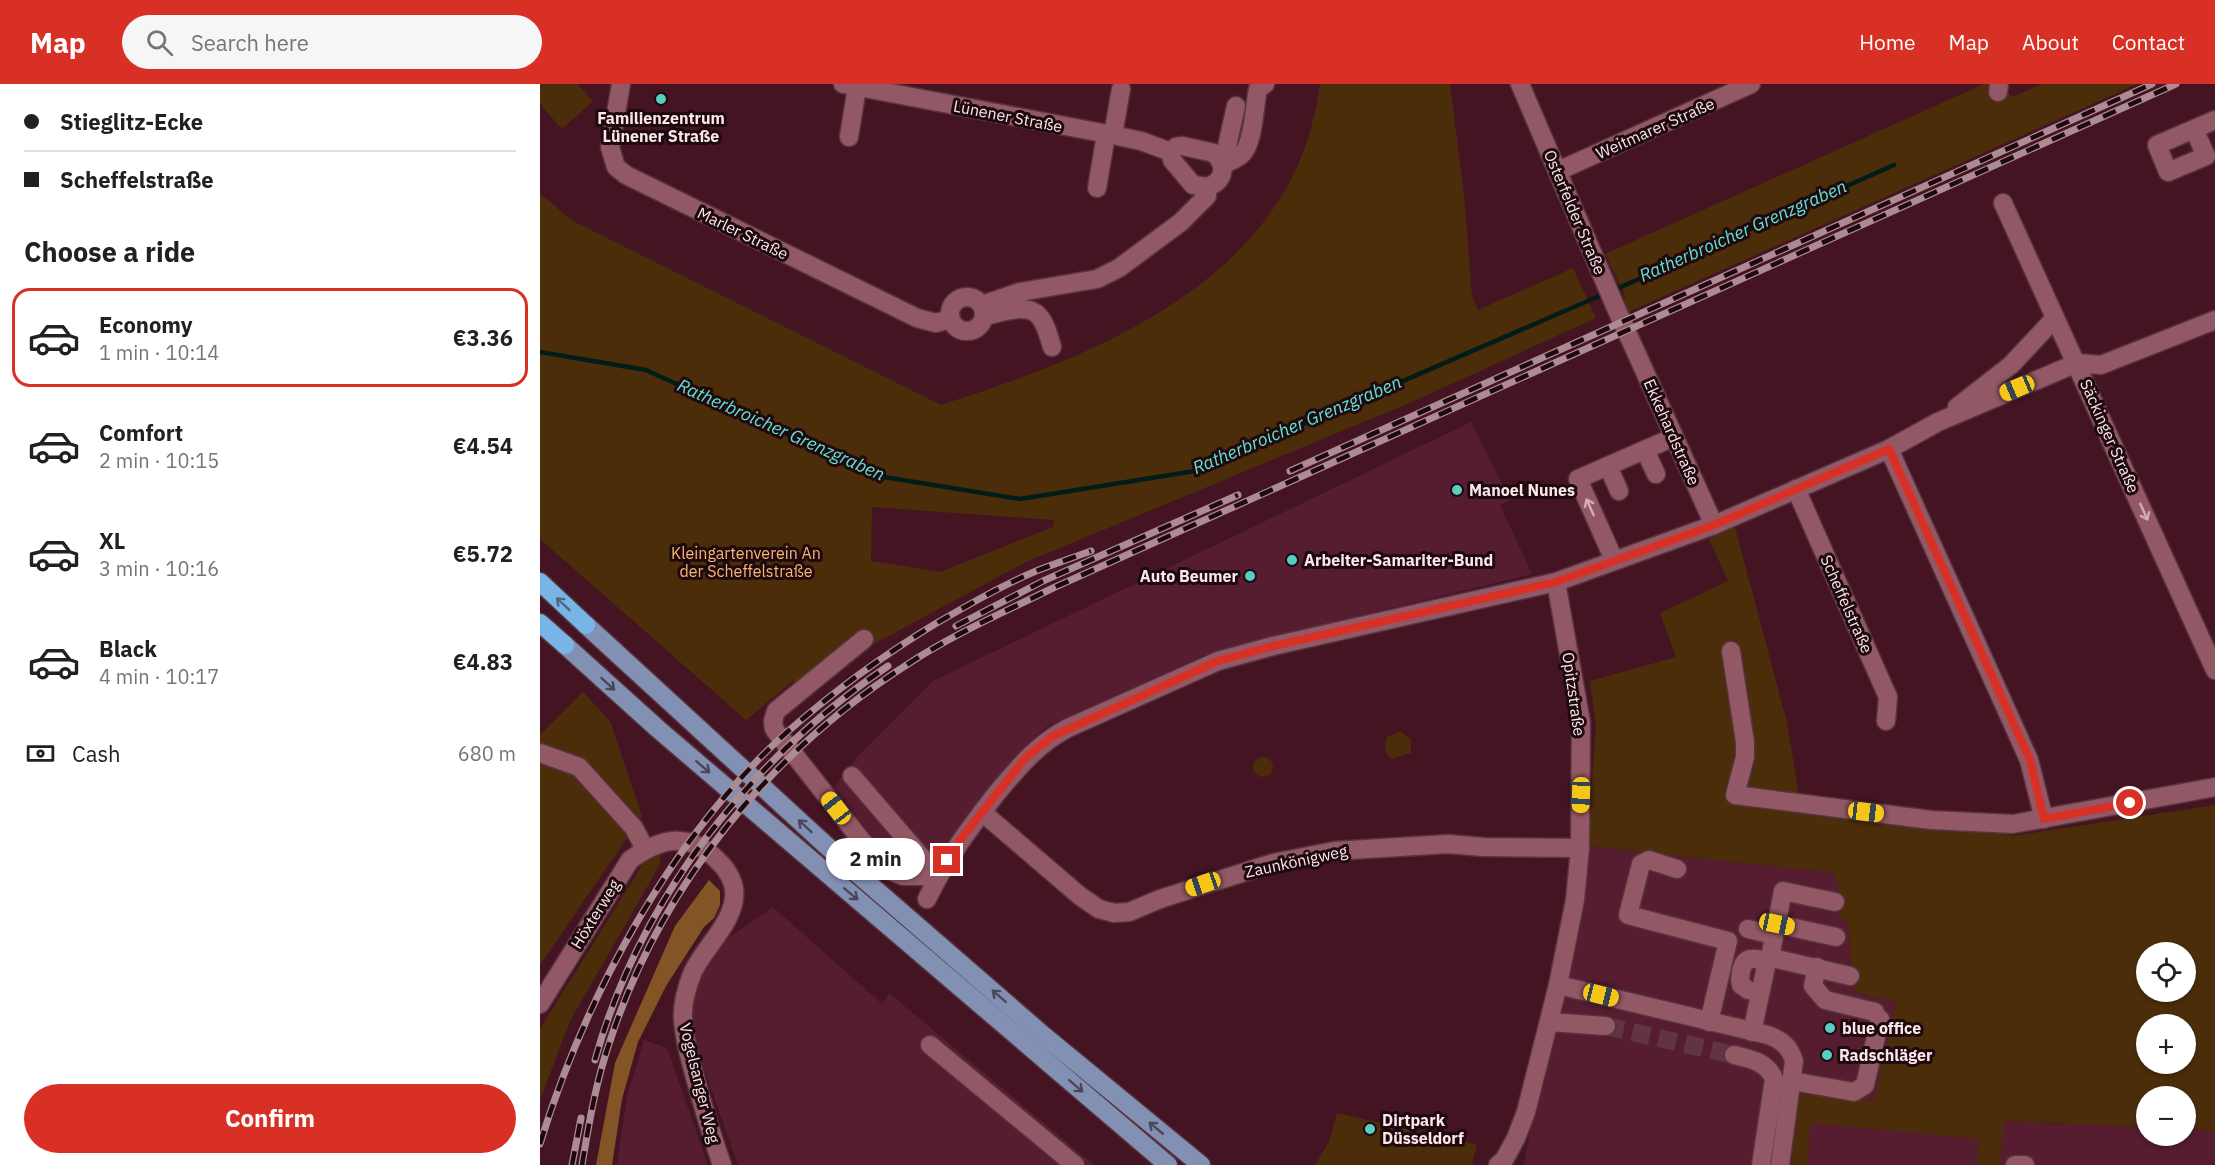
<!DOCTYPE html>
<html lang="en">
<head>
<meta charset="utf-8">
<style>
	:root { --surface:#fff; --page:#f6f6f6; --text:#202124; --muted:#757577; --line:#e0e0e0; --accent:#d93025 }
	body { margin:0; font-family:"IBM Plex Sans",sans-serif; background:var(--page); color:var(--text); height:100vh; display:flex; flex-direction:column; font-size:22px; white-space:nowrap }
	* { box-sizing:border-box; margin:0 }
	p { font-size:20px; color:var(--muted) }
	.icon { flex:none; width:33px; height:33px; fill:none; stroke:currentColor; stroke-width:2; stroke-linecap:round; stroke-linejoin:round }
	.map { position:relative; flex:1; overflow:hidden }
	.drawer { display:flex; flex-direction:column; background:var(--surface); width:540px }
	.drawer>* { flex:none }
	.guide { display:grid; align-content:center; height:132px; padding:0 24px; background:var(--surface) }
	.tools { position:absolute; left:1596px; top:858px; display:grid; gap:12px }
	.tools a { display:grid; place-items:center; width:60px; height:60px; border-radius:50%; background:var(--surface); box-shadow:0 2px 4px #0004; font-size:30px }
	.end { position:absolute; width:27px; height:27px; margin:-14px; border:8px solid #d93025; background:#fff; box-shadow:0 0 0 3px #fff }
	.from { border-radius:50% }
	.bubble { position:absolute; height:42px; border-radius:21px; background:var(--surface); box-shadow:0 2px 4px #0004; font-size:20px; font-weight:700; line-height:42px; text-align:center }
	.car { position:absolute; width:18px; height:36px; margin:-18px -9px; border-radius:8px; box-shadow:0 0 4px 2px #0007; background:linear-gradient(#f5c518 24%,#345 0 40%,#f5c518 0 76%,#345 0 86%,#f5c518 0) }
	.guide b { display:flex; align-items:center; gap:21px; height:57px; font-size:22px }
	.guide b+b { border-top:2px solid var(--line) }
	.guide i { width:15px; height:15px; background:var(--text) }
	ul { padding:0; list-style:none }
	li { display:flex; align-items:center; gap:18px; height:99px; margin:0 12px 9px; padding:0 12px; border:3px solid transparent; border-radius:18px }
	li div { flex:1 }
	li b { display:block; font-size:22px }
	li em { font-style:normal; font-weight:700 }
	li.current { border-color:var(--accent) }
	li>.icon { width:54px; height:54px; stroke-width:1.5 }
	h2 { padding:0 24px; font-size:27px; line-height:72px }
	.pay { display:flex; align-items:center; gap:15px; height:66px; padding:0 24px; font-size:22px }
	.pay p { margin-inline-start:auto }
	.button { display:flex; gap:12px; margin-top:auto; padding:12px 24px }
	.button a { flex:1; height:69px; border-radius:36px; background:var(--accent); color:#fff; font-size:24px; font-weight:700; line-height:69px; text-align:center }
	header { display:flex; align-items:center; gap:36px; box-sizing:border-box; height:84px; padding:0 30px; background:var(--accent); color:#fff }
	header strong { font-size:28px }
	nav { display:flex; gap:33px; margin-inline-start:auto; font-size:21px }
	.search { width:420px; height:54px; background:var(--page); display:flex; align-items:center; gap:15px; box-sizing:border-box; padding:0 21px; border-radius:33px; color:var(--muted); font-size:22px }
	main { display:flex; flex:1; min-height:0 }
	.map>svg:first-child { display:block }
	.built { fill:#551d2f }
	.green { fill:#4b2d0a; fill-rule:evenodd }
	.forest { fill:#835526 }
	.lines { fill:none; stroke-linecap:round; stroke-linejoin:round }
	.stream { stroke:#011c19; stroke-width:4.5 }
	.minor-tunnel { stroke:#603441; stroke-width:18; stroke-dasharray:18 9; stroke-linecap:butt }
	.minor-casing { stroke:#57333e; stroke-width:21 }
	.major-casing { stroke:#57333e; stroke-width:21 }
	.highway-casing { stroke:#57333e; stroke-width:21 }
	.minor { stroke:#925866; stroke-width:18 }
	.major { stroke:#8290b3; stroke-width:18 }
	.highway { stroke:#78b5e7; stroke-width:18 }
	.rail-casing { stroke:#ad8b94; stroke-width:7 }
	.rail { stroke:#1e090f; stroke-width:4.5; stroke-dasharray:14; stroke-linecap:butt }
	.oneway { stroke:#d1adb5 }
	.oneway2 { stroke:#506886 }
	.oneway3 { stroke:#4b4659 }
	.route { stroke:#d93025; stroke-width:8 }
	.poi-dot { fill:#58cec0; stroke:#1e090f; stroke-width:2 }
	.labels { text-anchor:middle; stroke-width:6; stroke-linejoin:round; paint-order:stroke }
	.street-label { font-size:16px; fill:#fbe6ea; stroke:#1e090f }
	.poi-label { font-size:16px; font-weight:bold; fill:#fbe6ea; stroke:#1e090f; text-anchor:start }
	.park-label { font-size:16px; fill:#fab571; stroke:#1e090f }
	.water-label { font-size:18px; font-style:italic; fill:#61e3d3; stroke:#1e090f }
</style>
</head>
<body>
<header>
<strong>Map</strong>
<div class="search"><svg class="icon" aria-label="search" viewBox="0 0 24 24"><circle cx="10" cy="10" r="6"/><path d="M15 15l6 6"/></svg>Search here</div>
<nav><a>Home</a><a>Map</a><a>About</a><a>Contact</a></nav>
</header>
<main>
<section class="drawer">
<div class="guide">
<b><i class="from"></i>Stieglitz-Ecke</b>
<b><i></i>Scheffelstraße</b>
</div>
<h2>Choose a ride</h2>
<ul>
<li class="current"><svg class="icon" aria-label="car" viewBox="0 0 24 24"><path d="M5 17H2v-5l4-1 3-4h7l3 4 3 1v5h-3M9 17h6M6 11h13"/><circle cx="7" cy="17" r="2"/><circle cx="17" cy="17" r="2"/></svg><div><b>Economy</b><p>1 min · 10:14</p></div><em>€3.36</em></li>
<li><svg class="icon" aria-label="car" viewBox="0 0 24 24"><path d="M5 17H2v-5l4-1 3-4h7l3 4 3 1v5h-3M9 17h6M6 11h13"/><circle cx="7" cy="17" r="2"/><circle cx="17" cy="17" r="2"/></svg><div><b>Comfort</b><p>2 min · 10:15</p></div><em>€4.54</em></li>
<li><svg class="icon" aria-label="car" viewBox="0 0 24 24"><path d="M5 17H2v-5l4-1 3-4h7l3 4 3 1v5h-3M9 17h6M6 11h13"/><circle cx="7" cy="17" r="2"/><circle cx="17" cy="17" r="2"/></svg><div><b>XL</b><p>3 min · 10:16</p></div><em>€5.72</em></li>
<li><svg class="icon" aria-label="car" viewBox="0 0 24 24"><path d="M5 17H2v-5l4-1 3-4h7l3 4 3 1v5h-3M9 17h6M6 11h13"/><circle cx="7" cy="17" r="2"/><circle cx="17" cy="17" r="2"/></svg><div><b>Black</b><p>4 min · 10:17</p></div><em>€4.83</em></li>
</ul>
<div class="pay"><svg class="icon" aria-label="cash" viewBox="0 0 24 24"><path d="M3 7h18v10H3z"/><circle cx="12" cy="12" r="2"/></svg>Cash<p>680 m</p></div>
<div class="button"><a>Confirm</a></div>
</section>
<div class="map">
<svg width="1675" height="1081" viewBox="0 0 1675 1081">
	<rect width="100%" height="100%" fill="#451423"/>
	<g class="built">
		<path d="M931 338 970 416 960 421 992 490 674 567 508 642 495 653 479 670 394 774 360 786 293 704 320 670 393 597Z"/>
		<path d="M1047 762 1295 789 1307 836 1315 908 1356 916 1335 1019 1504 1039 1606 1043V1052H1646V1044L1675 1048V1081H984L1040 764Z"/>
		<path d="M233 823 342 920 349 909 554 1081H198L154 956 151 925 158 898 187 855Z"/>
		<path d="M104 956 127 964 168 1081H77L87 1013Z"/>
	</g>
	<g class="green">
		<path d="M0 0H37L53 17 22 45 0 20Z"/>
		<path d="M780 0H910L924 111 932 212 938 226 1033 184 1056 234 872 318 486 478 334 560 257 622 254 596 206 636 0 455V109L31 136 401 321C533 279 695 218 757 83 769 57 776 28 780 0ZM332 423 513 436H514L513 443 400 488 331 477Z"/>
		<path d="M1444 0H1457L1473 13 1501 0H1597L1086 229 1083 204 1355 81 1354 79 1080 201 1065 170Z"/>
		<path d="M1195 443 1247 639 1259 711 1392 728 1473 752 1675 721V1048L1646 1044V1012H1606V1043L1464 1037 1460 1081H1437L1439 1055 1271 1039 1267 1081H1250L1259 1005 1334 1018 1356 917 1315 908 1307 836 1298 833 1301 817 1295 789 1047 762 1056 642 1050 597 1136 573 1120 529 1188 497 1169 455ZM1606 868H1646V908H1606ZM1606 940H1646V980H1606Z"/>
		<path d="M43 608 70 637 102 732 0 881V651Z"/>
		<path d="M860 647 871 656V669L852 675 846 670 845 659 847 653Z"/>
		<circle cx="723" cy="683" r="10"/>
		<path d="M121 767 119 782 30 937 0 1016V945L106 775Z"/>
		<path d="M797 1029 937 1061 932 1079 934 1081H775L789 1058Z"/>
	</g>
	<path class="forest" d="M169 796 180 807V821L174 834 164 843 126 902 98 958 82 1015 72 1081H56L75 979 135 842Z"/>
	<g class="lines">
		<g class="stream">
			<path d="M1072 207 1354 81"/>
			<path d="M0 268 106 286 338 392 480 415 655 387 1064 210"/>
		</g>
		<path class="minor-tunnel" d="M1066 942 1194 971"/>
		<defs>
			<g id="minor">
				<path d="M81 0 70 63 76 83 86 91 377 234 396 239 410 235"/>
				<path d="M303 0 573 51 601 57 631 68"/>
				<path d="M980 0 1076 224 1174 441"/>
				<path d="M1458 8 1459 0"/>
				<path d="M696 22 683 80C689 78 696 75 701 71 714 60 714 22 718 5L725 0"/>
				<path d="M1654 45 1666 72 1628 88 1617 61 1675 36"/>
				<path d="M573 51 581 5"/>
				<path d="M309 53 317 3"/>
				<path d="M643 62 674 69C687 82 685 97 667 103L653 101 632 76 631 68 636 63Z"/>
				<path d="M1018 87 1211 0"/>
				<path d="M557 104 566 51"/>
				<path d="M1463 119 1675 586"/>
				<circle cx="427" cy="230" r="17"/>
				<path d="M442 221 480 208 557 195 579 184 641 138 667 112V103"/>
				<path d="M445 232C460 229 487 218 499 232 506 240 509 253 512 263"/>
				<path d="M1417 323 1471 281 1515 234"/>
				<path d="M1349 365 1489 676 1504 735"/>
				<path d="M1105 366 1116 390"/>
				<path d="M1068 382 1079 407"/>
				<path d="M1256 405 1348 613 1346 637"/>
				<path d="M1074 476 1038 395 1134 353"/>
				<path d="M324 555 236 627 233 637 234 645 322 757 353 788 363 792H398"/>
				<path d="M1191 567 1205 658V673L1195 711 1391 736 1473 740 1675 703"/>
				<path d="M0 669 39 683 94 744 105 765"/>
				<path d="M312 692 398 792"/>
				<path d="M442 728 540 812 559 825 574 829 589 828 620 815 733 779 794 767 908 760 944 763 1040 764"/>
				<path d="M1137 785 1109 776 1101 780 1088 831 1188 857 1169 938"/>
				<path d="M387 815C407 774 428 746 456 710 478 684 497 660 528 644L678 577 733 562 1016 498 1174 441 1349 365 1398 338 1537 279 1561 281 1675 236"/>
				<path d="M1237 840 1296 853"/>
				<path d="M1208 845 1234 851"/>
				<path d="M1230 873 1243 807 1295 818"/>
				<path d="M1277 883 1273 902 1285 916 1335 928"/>
				<path d="M1018 901 1228 951C1242 956 1250 963 1254 977L1240 1081"/>
				<path d="M1208 906 1201 901C1199 893 1201 876 1211 875 1216 874 1222 876 1227 877"/>
				<path d="M0 920 90 776C122 753 150 747 179 778 186 784 193 796 194 805 198 836 162 865 152 890 147 903 142 921 143 935 144 955 150 975 155 993 163 1023 172 1052 182 1081"/>
				<path d="M1009 938 1066 942"/>
				<path d="M1212 948 1228 873 1310 892"/>
				<path d="M390 961 535 1081"/>
				<path d="M1194 971C1211 975 1227 978 1234 995L1221 1081"/>
				<path d="M1252 997 1314 1008 1325 1001 1340 935"/>
				<path d="M958 1081 964 1076 976 1054 986 1028 1018 901 1035 816 1040 764 1041 638 1016 498"/>
				<path d="M1475 1081H1485"/>
			</g>
			<g id="major">
				<path d="M46 541 313 786 503 951 661 1081"/>
				<path d="M25 561 118 645 628 1081"/>
			</g>
			<g id="highway">
				<path d="M0 498 46 541"/>
				<path d="M0 539 25 561"/>
			</g>
		</defs>
		<use href="#minor" class="minor-casing"/>
		<use href="#major" class="major-casing"/>
		<use href="#highway" class="highway-casing"/>
		<use href="#minor" class="minor"/>
		<use href="#major" class="major"/>
		<use href="#highway" class="highway"/>
		<defs>
			<g id="rail">
				<path d="M750 387 1612 0"/>
				<path d="M416 542 503 497 698 411"/>
				<path d="M55 976C100 814 210 675 348 582"/>
				<path d="M0 1060C45 913 131 753 246 649 293 608 342 572 395 540 428 521 461 502 496 487 514 480 532 474 551 467"/>
				<path d="M32 1081 41 1034"/>
				<path d="M42 1081C49 1039 56 997 70 957 121 801 230 668 368 580 414 550 464 528 513 504L1636 0"/>
			</g>
		</defs>
		<use href="#rail" class="rail-casing"/>
		<use href="#rail" class="rail"/>
	</g>
	<defs><path id="oneway-shaft" d="M-6 0H5M1.5-3L5.5 0L1.5 3" fill="none" stroke-width="1.6" stroke-linecap="round" stroke-linejoin="round" transform="scale(1.5)"/></defs>
	<g class="oneway">
		<use href="#oneway-shaft" transform="translate(1050 423) rotate(-114)"/>
		<use href="#oneway-shaft" transform="translate(1604 428) rotate(66)"/>
	</g>
	<use class="oneway2" href="#oneway-shaft" transform="translate(23 520) rotate(-137)"/>
	<g class="oneway3">
		<use href="#oneway-shaft" transform="translate(68 600) rotate(42)"/>
		<use href="#oneway-shaft" transform="translate(163 683) rotate(41)"/>
		<use href="#oneway-shaft" transform="translate(265 742) rotate(-137)"/>
		<use href="#oneway-shaft" transform="translate(311 810) rotate(40)"/>
		<use href="#oneway-shaft" transform="translate(459 912) rotate(-139)"/>
		<use href="#oneway-shaft" transform="translate(536 1002) rotate(41)"/>
		<use href="#oneway-shaft" transform="translate(616 1044) rotate(-140)"/>
	</g>
	<g class="lines">
		<path class="route" d="M407 776 416 761 486 673 513 652 678 577 733 562 1016 498 1174 441 1349 365 1490 676 1504 735 1590 719"/>
	</g>
	<g class="poi-dot">
		<circle cx="121" cy="15" r="6"/>
		<circle cx="917" cy="406" r="6"/>
		<circle cx="752" cy="476" r="6"/>
		<circle cx="710" cy="492" r="6"/>
		<circle cx="1290" cy="944" r="6"/>
		<circle cx="1287" cy="971" r="6"/>
		<circle cx="830" cy="1045" r="6"/>
	</g>
	<g class="labels">
		<g class="street-label">
			<text transform="translate(468 32) rotate(11)" y="6">Lünener Straße</text>
			<text transform="translate(1115 44) rotate(-24)" y="6">Weitmarer Straße</text>
			<text transform="translate(1035 128) rotate(67)" y="6">Osterfelder Straße</text>
			<text transform="translate(203 149) rotate(26)" y="6">Marler Straße</text>
			<text transform="translate(1132 348) rotate(66)" y="6">Ekkehardstraße</text>
			<text transform="translate(1570 352) rotate(66)" y="6">Säckinger Straße</text>
			<text transform="translate(1307 520) rotate(66)" y="6">Scheffelstraße</text>
			<text transform="translate(1034 610) rotate(82)" y="6">Opitzstraße</text>
			<text transform="translate(756 777) rotate(-12)" y="6">Zaunkönigweg</text>
			<text transform="translate(55 830) rotate(-58)" y="6">Höxterweg</text>
			<text transform="translate(160 999) rotate(76)" y="6">Vogelsanger Weg</text>
		</g>
		<g class="poi-label">
			<text x="121" y="40" text-anchor="middle">Familienzentrum<tspan x="121" dy="18">Lünener Straße</tspan></text>
			<text x="929" y="412">Manoel Nunes</text>
			<text x="764" y="482">Arbeiter-Samariter-Bund</text>
			<text x="698" y="498" text-anchor="end">Auto Beumer</text>
			<text x="1302" y="950">blue office</text>
			<text x="1299" y="977">Radschläger</text>
			<text x="842" y="1042">Dirtpark<tspan x="842" dy="18">Düsseldorf</tspan></text>
		</g>
		<g class="park-label">
			<text x="206" y="475">Kleingartenverein An<tspan x="206" dy="18">der Scheffelstraße</tspan></text>
		</g>
		<g class="water-label">
			<text transform="translate(1203 147) rotate(-24)" y="6">Ratherbroicher Grenzgraben</text>
			<text transform="translate(757 341) rotate(-23)" y="6">Ratherbroicher Grenzgraben</text>
			<text transform="translate(241 346) rotate(24)" y="6">Ratherbroicher Grenzgraben</text>
		</g>
	</g>
</svg>
<div class="tools">
<a><svg class="icon" aria-label="locate" viewBox="0 0 24 24"><circle cx="12" cy="12" r="6"/><path d="M12 2v4M12 18v4M2 12h4M18 12h4"/></svg></a>
<a>+</a>
<a>−</a>
</div>
<i class="end from" style="left:1590px;top:719px"></i>
<i class="end" style="left:407px;top:776px"></i>
<div class="bubble" style="left:286px;top:754px;width:99px">2 min</div>
<i class="car" style="left:1477px;top:304px;rotate:247deg"></i>
<i class="car" style="left:1041px;top:711px;rotate:182deg"></i>
<i class="car" style="left:296px;top:724px;rotate:322deg"></i>
<i class="car" style="left:1326px;top:728px;rotate:97deg"></i>
<i class="car" style="left:663px;top:800px;rotate:251deg"></i>
<i class="car" style="left:1237px;top:840px;rotate:102deg"></i>
<i class="car" style="left:1061px;top:911px;rotate:104deg"></i>
</div>
</main>
</body>
</html>
